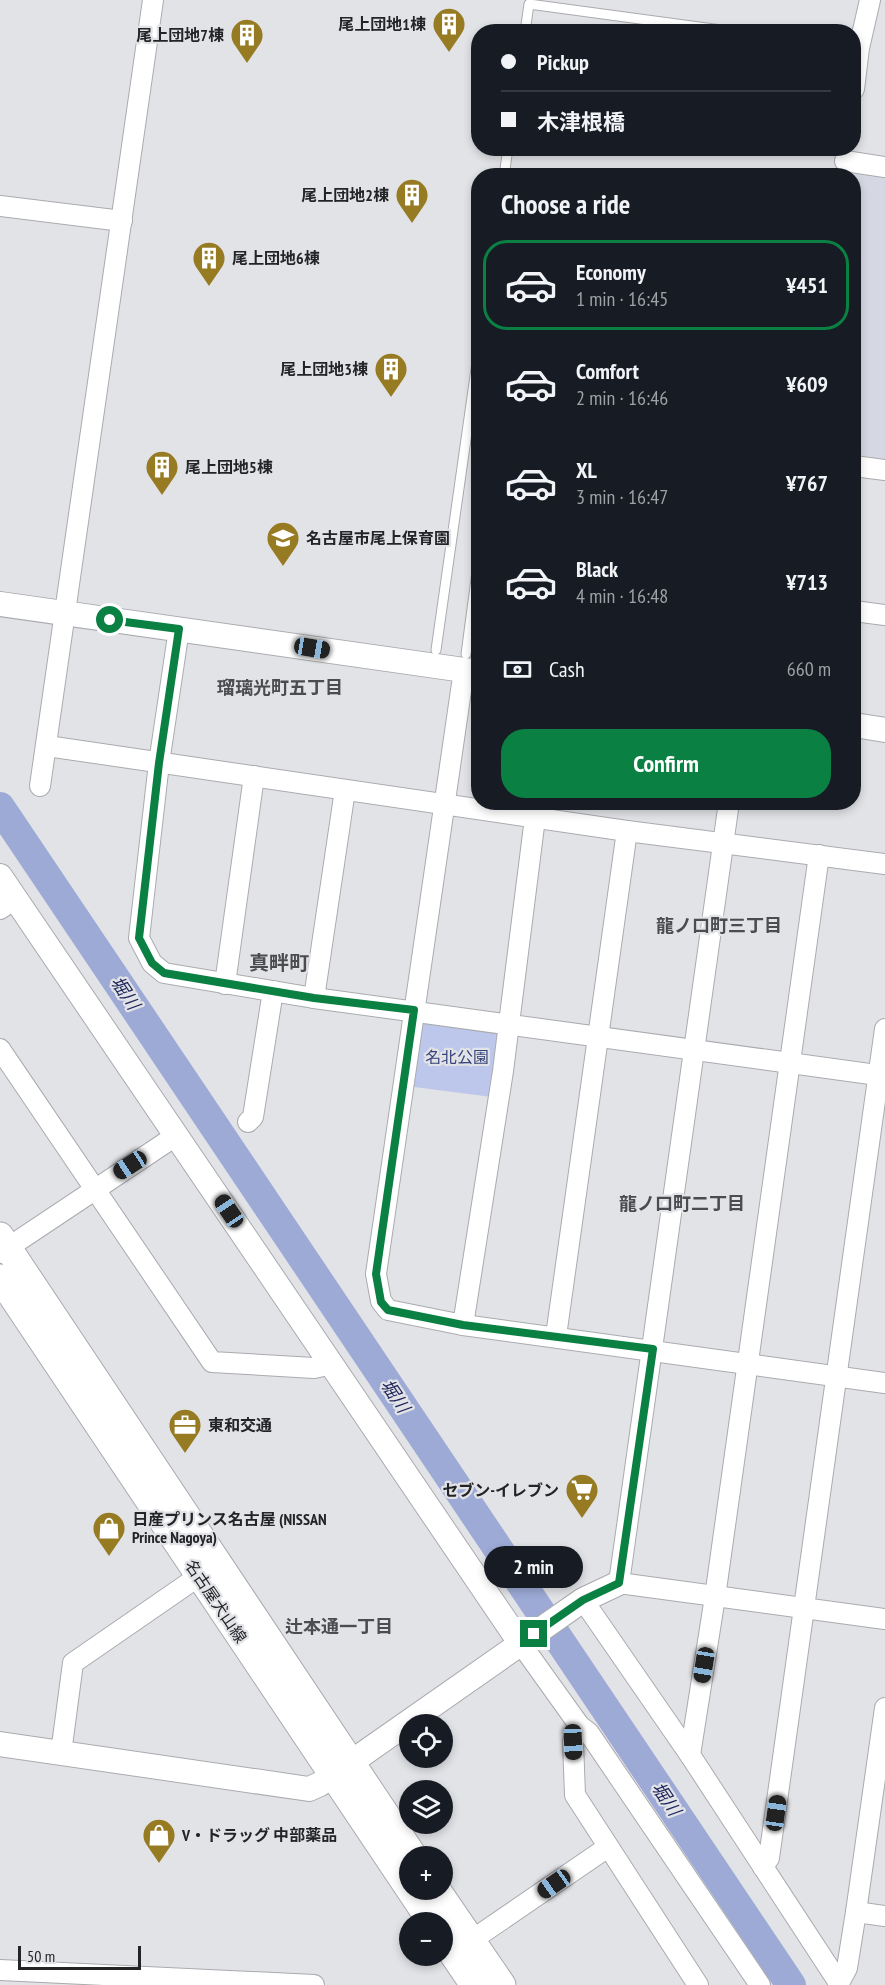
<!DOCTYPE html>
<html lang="en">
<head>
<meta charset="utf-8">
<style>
	:root { --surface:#171b24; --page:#242831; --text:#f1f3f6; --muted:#9ea1a6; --line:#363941; --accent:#0b8043 }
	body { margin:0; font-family:"PT Sans Narrow","Noto Sans JP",sans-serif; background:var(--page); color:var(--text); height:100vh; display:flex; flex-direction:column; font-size:22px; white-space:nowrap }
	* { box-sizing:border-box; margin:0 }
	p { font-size:20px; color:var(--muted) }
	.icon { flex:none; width:33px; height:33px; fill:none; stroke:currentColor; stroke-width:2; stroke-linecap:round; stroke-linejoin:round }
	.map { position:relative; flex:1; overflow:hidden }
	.drawer { position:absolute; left:471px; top:168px; width:390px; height:642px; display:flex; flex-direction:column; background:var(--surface); border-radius:24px; box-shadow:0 3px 9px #0003 }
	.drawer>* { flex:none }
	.banner { position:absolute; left:471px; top:24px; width:390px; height:132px; border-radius:24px; box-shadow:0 3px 9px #0003; display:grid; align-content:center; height:132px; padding:0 30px; background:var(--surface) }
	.tools { position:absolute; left:399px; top:1714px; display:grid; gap:12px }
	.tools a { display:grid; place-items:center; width:54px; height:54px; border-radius:50%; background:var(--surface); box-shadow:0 3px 9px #0003; font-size:30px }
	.scale { position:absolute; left:18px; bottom:15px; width:123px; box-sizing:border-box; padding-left:6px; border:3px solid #232426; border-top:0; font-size:16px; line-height:21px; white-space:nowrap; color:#232426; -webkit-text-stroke:4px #e2e3e7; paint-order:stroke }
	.end { position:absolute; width:27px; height:27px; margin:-14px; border:8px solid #0b8043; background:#fff; box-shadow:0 0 0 3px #fff }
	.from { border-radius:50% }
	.bubble { position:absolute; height:42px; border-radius:21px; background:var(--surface); box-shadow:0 3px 9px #0003; font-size:20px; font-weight:700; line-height:42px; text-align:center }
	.car { position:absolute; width:18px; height:36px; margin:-18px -9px; border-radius:8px; box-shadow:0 0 4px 2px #0007; background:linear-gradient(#222 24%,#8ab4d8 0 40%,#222 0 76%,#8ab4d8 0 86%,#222 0) }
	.banner b { display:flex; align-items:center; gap:21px; height:57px; font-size:22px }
	.banner b+b { border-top:2px solid var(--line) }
	.banner i { width:15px; height:15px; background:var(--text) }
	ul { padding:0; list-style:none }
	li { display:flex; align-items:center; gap:18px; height:90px; margin:0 12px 9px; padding:0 18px; border:3px solid transparent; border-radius:24px }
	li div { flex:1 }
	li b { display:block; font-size:22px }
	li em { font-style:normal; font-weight:700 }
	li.on { border-color:var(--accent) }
	li>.icon { width:54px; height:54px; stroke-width:1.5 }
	h2 { padding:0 30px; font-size:27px; line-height:72px }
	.pay { display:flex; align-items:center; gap:15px; height:66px; padding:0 30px; font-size:22px }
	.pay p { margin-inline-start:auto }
	.cta { display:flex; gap:12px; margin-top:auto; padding:12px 30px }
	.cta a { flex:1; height:69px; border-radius:24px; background:var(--accent); color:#fff; font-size:24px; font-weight:700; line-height:69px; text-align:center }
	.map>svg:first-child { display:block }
	.built { fill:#d5d8e3 }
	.park { fill:#bdc7eb }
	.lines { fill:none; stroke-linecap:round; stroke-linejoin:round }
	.river { stroke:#9daad6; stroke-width:30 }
	.service-casing { stroke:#aaabaf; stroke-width:11 }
	.minor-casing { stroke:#aaabaf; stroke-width:22 }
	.tertiary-casing { stroke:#aaabaf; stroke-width:26 }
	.secondary-casing { stroke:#aaabaf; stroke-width:29 }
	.service { stroke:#fff; stroke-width:9 }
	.minor { stroke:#fff; stroke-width:20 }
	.tertiary { stroke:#fff; stroke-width:24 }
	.secondary { stroke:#fff; stroke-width:27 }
	.route { stroke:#0b8043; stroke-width:8 }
	.labels { text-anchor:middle; stroke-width:4.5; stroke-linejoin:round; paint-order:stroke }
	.poi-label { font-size:16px; font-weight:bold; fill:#232426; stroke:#e2e3e7; text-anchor:start }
	.park-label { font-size:16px; fill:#37437b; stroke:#e2e3e7 }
	.street-label { font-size:16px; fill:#232426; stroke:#e2e3e7 }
	.neighbourhood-label { font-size:18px; font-weight:bold; fill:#4b4c4f; stroke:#e2e3e7 }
	.water-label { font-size:18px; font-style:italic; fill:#1c2459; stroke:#e2e3e7 }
	.quarter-label { font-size:20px; font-weight:bold; fill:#4b4c4f; stroke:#e2e3e7 }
</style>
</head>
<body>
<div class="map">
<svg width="885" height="1985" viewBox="0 0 885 1985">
	<rect width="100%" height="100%" fill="#e2e3e7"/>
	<path class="built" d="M860 172 885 176V461L854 457 853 176Z"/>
	<path class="park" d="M432 1017 496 1026 500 1035 492 1097 414 1087 422 1023Z"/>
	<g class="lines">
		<path class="river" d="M0 807 791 1985"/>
		<defs>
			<g id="service">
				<path d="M525 32 529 4 736 32"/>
				<path d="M504 176 508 148"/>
				<path d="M436 650 478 355"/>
				<path d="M466 654 478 564"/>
			</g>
			<g id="minor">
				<path d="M854 89 859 48 870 0"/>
				<path d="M845 161 885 167"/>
				<path d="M0 206 122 221"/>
				<path d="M854 466 885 470"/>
				<path d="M854 611 885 615"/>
				<path d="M179 629 159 763 139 938 152 963 164 973 314 998 885 1076"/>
				<path d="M464 670 376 1274 381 1301 388 1310 463 1325 885 1383"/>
				<path d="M47 746 627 831 885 864"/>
				<path d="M40 786 153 0"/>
				<path d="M729 802 619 1583 885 1619"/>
				<path d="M0 909 15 899"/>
				<path d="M225 984 254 776"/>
				<path d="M314 998 345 790"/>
				<path d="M0 1049 212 1362 314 1368 333 1364"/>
				<path d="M248 1122 253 1117 273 991"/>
				<path d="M0 1253 177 1135"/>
				<path d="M463 1325 503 1071 535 818"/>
				<path d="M556 1336 627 831"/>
				<path d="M583 1600 690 1755 839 1983 847 1968 856 1912 885 1708"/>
				<path d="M521 1644 579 1725 589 1733 760 1985"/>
				<path d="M579 1725 573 1742 575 1795 698 1985"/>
				<path d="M61 1753 73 1663 199 1576"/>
				<path d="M690 1755 715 1597 819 855"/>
				<path d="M763 1867 769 1858 885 1029"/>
				<path d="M856 1912 885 1916"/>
				<path d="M472 1940 608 1847"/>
				<path d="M0 1970 314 1985"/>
			</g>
			<g id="tertiary">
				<path d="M0 604 478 672"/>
				<path d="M854 725 885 730"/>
				<path d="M0 876 521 1644"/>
				<path d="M0 1744 309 1789 320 1784 583 1600 619 1583"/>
			</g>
			<g id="secondary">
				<path d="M0 1236 414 1857"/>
				<path d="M0 1278 432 1923"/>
				<path d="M437 1890 502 1985"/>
				<path d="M442 1938 474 1985"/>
			</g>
		</defs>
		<use href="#service" class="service-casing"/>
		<use href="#minor" class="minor-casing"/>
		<use href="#tertiary" class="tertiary-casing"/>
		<use href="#secondary" class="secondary-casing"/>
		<use href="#service" class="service"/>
		<use href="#minor" class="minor"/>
		<use href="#tertiary" class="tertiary"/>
		<use href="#secondary" class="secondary"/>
	</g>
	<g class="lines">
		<path class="route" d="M110 620 179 629 159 763 139 938 152 963 164 973 314 998 414 1010 376 1274 381 1302 388 1310 463 1325 653 1349 619 1583 583 1600 534 1634"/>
	</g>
	<defs>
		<symbol id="building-pin" viewBox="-11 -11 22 30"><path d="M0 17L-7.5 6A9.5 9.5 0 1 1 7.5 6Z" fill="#967b23" stroke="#e2e3e7"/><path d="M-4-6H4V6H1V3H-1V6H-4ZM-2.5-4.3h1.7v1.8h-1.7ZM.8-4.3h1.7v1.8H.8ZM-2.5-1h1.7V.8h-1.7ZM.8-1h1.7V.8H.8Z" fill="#fff"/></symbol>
		<symbol id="school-pin" viewBox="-11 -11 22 30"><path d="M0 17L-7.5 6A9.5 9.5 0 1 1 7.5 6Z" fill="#967b23" stroke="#e2e3e7"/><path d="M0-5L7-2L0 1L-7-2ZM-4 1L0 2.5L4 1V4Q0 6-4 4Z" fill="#fff"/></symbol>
		<symbol id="office-pin" viewBox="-11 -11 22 30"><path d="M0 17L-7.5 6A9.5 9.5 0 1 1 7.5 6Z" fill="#967b23" stroke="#e2e3e7"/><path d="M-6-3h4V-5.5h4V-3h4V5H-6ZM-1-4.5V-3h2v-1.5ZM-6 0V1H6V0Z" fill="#fff"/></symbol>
		<symbol id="supermarket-pin" viewBox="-11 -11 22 30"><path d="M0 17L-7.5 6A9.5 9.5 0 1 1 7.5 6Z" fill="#967b23" stroke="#e2e3e7"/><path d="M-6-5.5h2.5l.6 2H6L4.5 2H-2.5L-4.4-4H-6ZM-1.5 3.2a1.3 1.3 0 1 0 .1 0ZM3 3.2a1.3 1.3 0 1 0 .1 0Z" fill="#fff"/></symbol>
		<symbol id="shop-pin" viewBox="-11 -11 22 30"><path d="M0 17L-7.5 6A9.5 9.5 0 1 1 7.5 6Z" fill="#967b23" stroke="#e2e3e7"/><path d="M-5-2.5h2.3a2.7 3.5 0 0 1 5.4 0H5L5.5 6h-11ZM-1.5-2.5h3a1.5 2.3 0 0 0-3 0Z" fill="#fff"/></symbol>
	</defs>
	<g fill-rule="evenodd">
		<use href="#building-pin" x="430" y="5" width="38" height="52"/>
		<use href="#building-pin" x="228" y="16" width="38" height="52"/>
		<use href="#building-pin" x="393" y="176" width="38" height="52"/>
		<use href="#building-pin" x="190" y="239" width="38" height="52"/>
		<use href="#building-pin" x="372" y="350" width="38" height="52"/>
		<use href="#building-pin" x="143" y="448" width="38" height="52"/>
		<use href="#school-pin" x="264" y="519" width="38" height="52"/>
		<use href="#office-pin" x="166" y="1406" width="38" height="52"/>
		<use href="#supermarket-pin" x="563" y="1471" width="38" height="52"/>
		<use href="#shop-pin" x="90" y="1509" width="38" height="52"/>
		<use href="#shop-pin" x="140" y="1816" width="38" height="52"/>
	</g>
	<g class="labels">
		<g class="poi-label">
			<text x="426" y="30" text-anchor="end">尾上団地1棟</text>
			<text x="224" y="41" text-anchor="end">尾上団地7棟</text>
			<text x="389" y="201" text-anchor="end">尾上団地2棟</text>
			<text x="232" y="264">尾上団地6棟</text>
			<text x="368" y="375" text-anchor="end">尾上団地3棟</text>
			<text x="185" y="473">尾上団地5棟</text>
			<text x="306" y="544">名古屋市尾上保育園</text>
			<text x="208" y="1431">東和交通</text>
			<text x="559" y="1496" text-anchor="end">セブン-イレブン</text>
			<text x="132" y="1525">日産プリンス名古屋 (NISSAN<tspan x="132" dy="18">Prince Nagoya)</tspan></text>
			<text x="182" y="1841">V・ドラッグ 中部薬品</text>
		</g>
		<g class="park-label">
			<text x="457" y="1063">名北公園</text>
		</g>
		<g class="street-label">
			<text transform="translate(216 1601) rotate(56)" y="6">名古屋犬山線</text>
		</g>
		<g class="neighbourhood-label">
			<text x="280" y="694">瑠璃光町五丁目</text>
			<text x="719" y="932">龍ノ口町三丁目</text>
			<text x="682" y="1210">龍ノ口町二丁目</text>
			<text x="339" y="1633">辻本通一丁目</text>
		</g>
		<g class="water-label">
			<text transform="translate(125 993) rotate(56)" y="6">堀川</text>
			<text transform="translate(395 1396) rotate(56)" y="6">堀川</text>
			<text transform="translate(666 1799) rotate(56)" y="6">堀川</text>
		</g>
		<g class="quarter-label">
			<text x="279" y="970">真畔町</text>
		</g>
	</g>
</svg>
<div class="tools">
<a><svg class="icon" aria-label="locate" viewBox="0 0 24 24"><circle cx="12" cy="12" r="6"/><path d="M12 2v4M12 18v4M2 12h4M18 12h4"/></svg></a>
<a><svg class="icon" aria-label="layers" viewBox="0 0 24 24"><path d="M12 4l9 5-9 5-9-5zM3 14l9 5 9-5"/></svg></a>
<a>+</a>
<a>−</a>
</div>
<div class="scale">50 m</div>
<i class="end from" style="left:110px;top:620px"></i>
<i class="end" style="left:534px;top:1634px"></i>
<div class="bubble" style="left:484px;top:1546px;width:99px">2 min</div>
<i class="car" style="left:312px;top:648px;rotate:99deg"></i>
<i class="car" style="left:130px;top:1165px;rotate:237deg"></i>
<i class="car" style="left:229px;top:1211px;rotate:326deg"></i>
<i class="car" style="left:704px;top:1665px;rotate:189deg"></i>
<i class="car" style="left:573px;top:1742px;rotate:178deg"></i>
<i class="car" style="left:776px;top:1813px;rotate:8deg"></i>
<i class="car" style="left:554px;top:1884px;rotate:235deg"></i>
<div class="banner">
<b><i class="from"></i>Pickup</b>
<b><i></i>木津根橋</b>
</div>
<section class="drawer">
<h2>Choose a ride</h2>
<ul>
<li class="on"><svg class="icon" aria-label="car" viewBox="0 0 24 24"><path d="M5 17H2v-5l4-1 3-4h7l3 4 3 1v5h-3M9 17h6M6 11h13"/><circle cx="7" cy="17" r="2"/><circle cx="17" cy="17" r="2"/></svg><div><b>Economy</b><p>1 min · 16:45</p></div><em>¥451</em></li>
<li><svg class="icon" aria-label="car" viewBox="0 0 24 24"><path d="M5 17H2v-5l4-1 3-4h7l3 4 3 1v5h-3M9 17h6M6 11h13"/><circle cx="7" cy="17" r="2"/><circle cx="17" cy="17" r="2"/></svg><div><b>Comfort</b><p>2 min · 16:46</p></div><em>¥609</em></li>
<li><svg class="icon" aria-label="car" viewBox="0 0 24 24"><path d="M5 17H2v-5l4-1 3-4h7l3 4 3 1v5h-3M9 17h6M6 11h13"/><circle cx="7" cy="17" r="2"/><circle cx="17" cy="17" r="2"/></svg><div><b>XL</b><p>3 min · 16:47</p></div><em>¥767</em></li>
<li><svg class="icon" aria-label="car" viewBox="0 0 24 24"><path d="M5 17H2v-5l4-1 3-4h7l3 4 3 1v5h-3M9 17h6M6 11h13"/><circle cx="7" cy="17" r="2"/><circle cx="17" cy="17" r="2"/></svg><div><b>Black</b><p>4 min · 16:48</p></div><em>¥713</em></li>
</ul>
<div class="pay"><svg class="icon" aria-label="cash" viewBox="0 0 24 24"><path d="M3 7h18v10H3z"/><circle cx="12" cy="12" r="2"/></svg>Cash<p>660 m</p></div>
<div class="cta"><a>Confirm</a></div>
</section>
</div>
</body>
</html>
